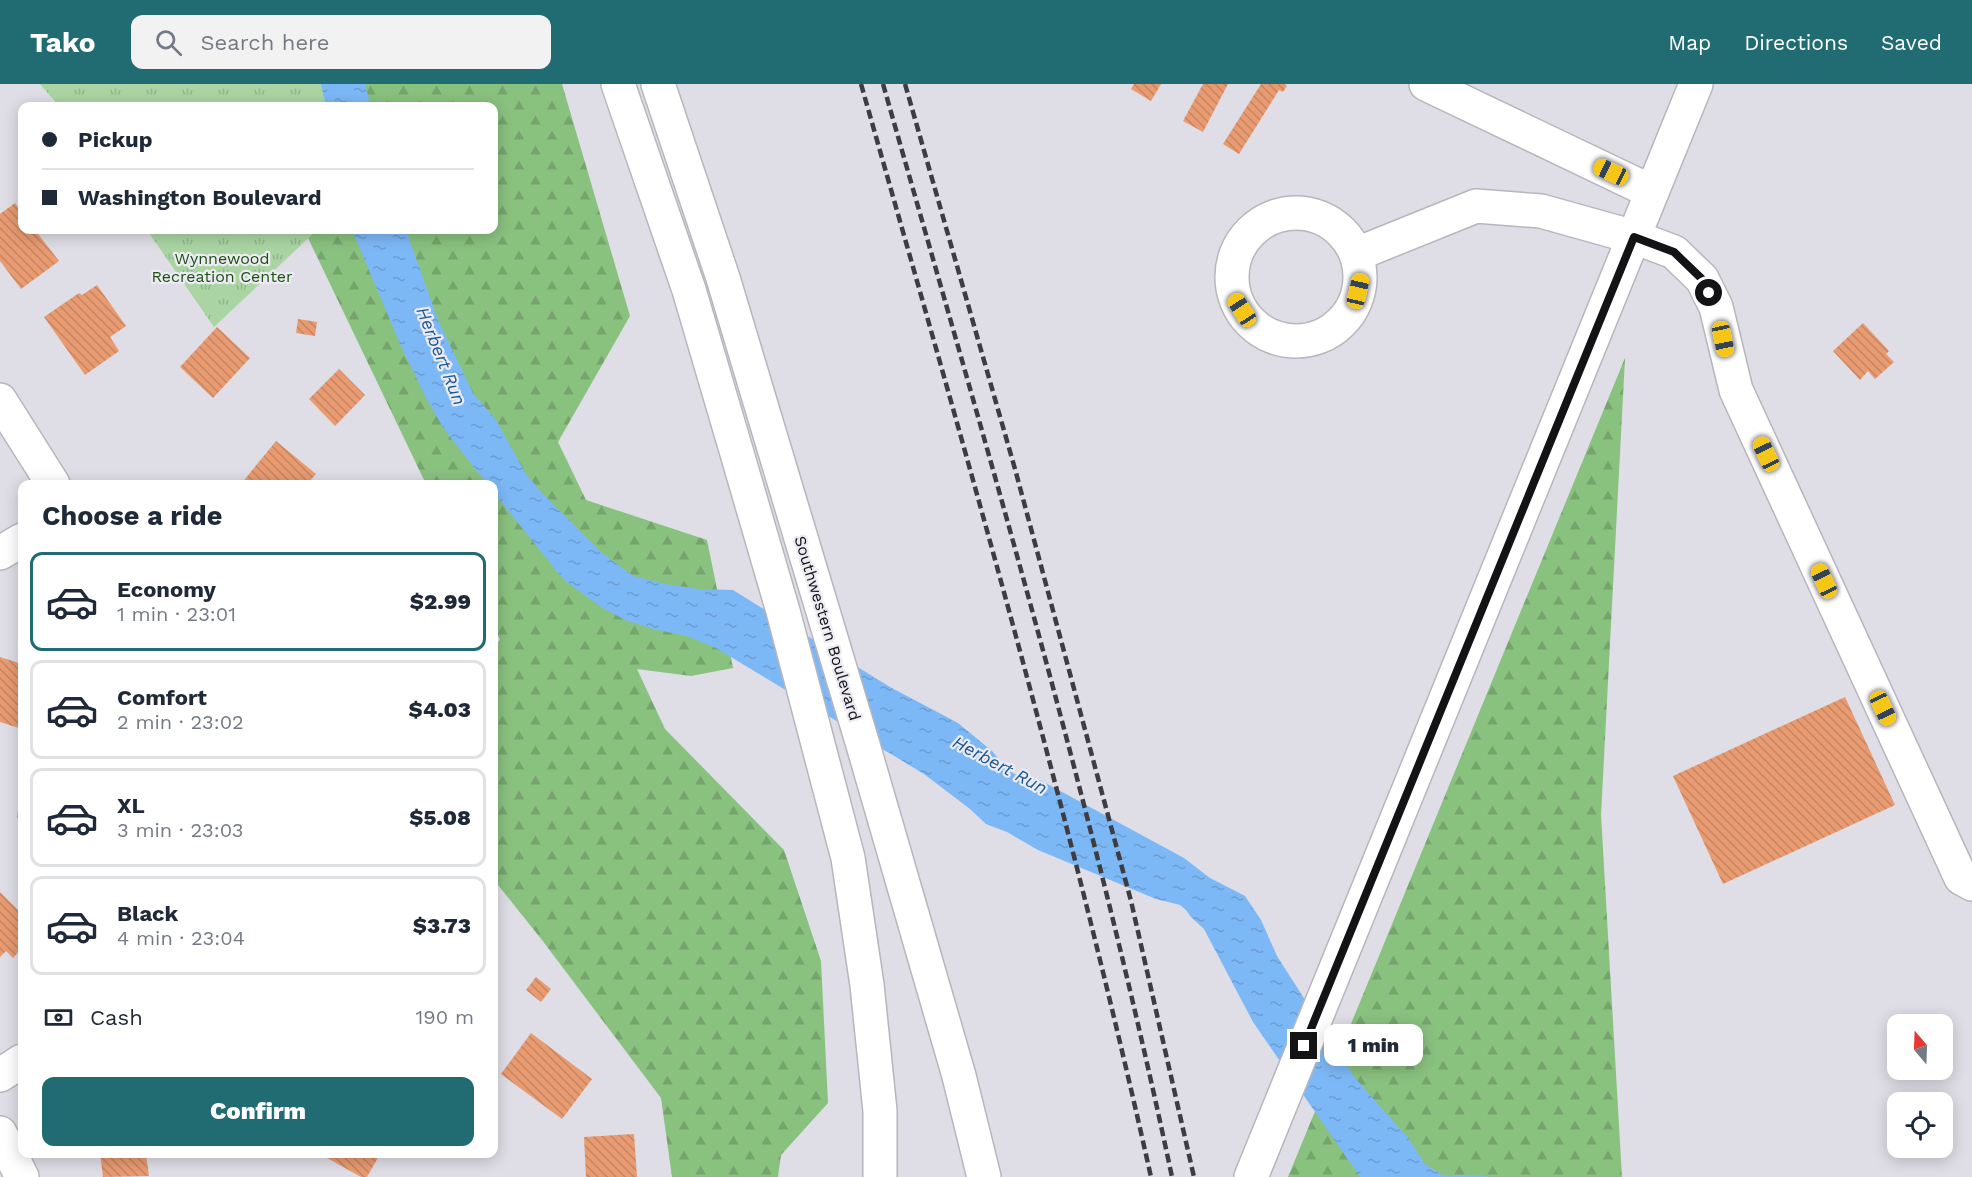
<!DOCTYPE html>
<html lang="en">
<head>
<meta charset="utf-8">
<style>
	:root { --surface:#fff; --page:#f2f2f3; --text:#1f2937; --muted:#747a83; --line:#e0e1e3; --accent:#216c72 }
	body { margin:0; font-family:"Work Sans",sans-serif; background:var(--page); color:var(--text); height:100vh; display:flex; flex-direction:column; font-size:22px; white-space:nowrap }
	* { box-sizing:border-box; margin:0 }
	p { font-size:20px; color:var(--muted) }
	.icon { flex:none; width:33px; height:33px; fill:none; stroke:currentColor; stroke-width:2; stroke-linecap:round; stroke-linejoin:round }
	.map { position:relative; flex:1; overflow:hidden }
	.panel { position:absolute; left:18px; top:396px; width:480px; height:678px; display:flex; flex-direction:column; background:var(--surface); border-radius:12px; box-shadow:0 3px 15px #0003 }
	.panel>* { flex:none }
	.banner { position:absolute; left:18px; top:18px; width:480px; height:132px; border-radius:12px; box-shadow:0 3px 15px #0003; display:grid; align-content:center; height:132px; padding:0 24px; background:var(--surface) }
	.needle { width:39px; rotate:341deg }
	.buttons { position:absolute; left:1887px; top:930px; display:grid; gap:12px }
	.buttons a { display:grid; place-items:center; width:66px; height:66px; border-radius:12px; background:var(--surface); box-shadow:0 3px 15px #0003; font-size:30px }
	.end { position:absolute; width:27px; height:27px; margin:-14px; border:8px solid #131215; background:#fff; box-shadow:0 0 0 3px #fff }
	.from { border-radius:50% }
	.bubble { position:absolute; height:42px; border-radius:12px; background:var(--surface); box-shadow:0 3px 15px #0003; font-size:20px; font-weight:800; line-height:42px; text-align:center }
	.car { position:absolute; width:18px; height:36px; margin:-18px -9px; border-radius:8px; box-shadow:0 0 4px 2px #0007; background:linear-gradient(#f5c518 24%,#345 0 40%,#f5c518 0 76%,#345 0 86%,#f5c518 0) }
	.banner b { display:flex; align-items:center; gap:21px; height:57px; font-size:22px }
	.banner b+b { border-top:2px solid var(--line) }
	.banner i { width:15px; height:15px; background:var(--text) }
	ul { padding:0; list-style:none }
	li { display:flex; align-items:center; gap:18px; height:99px; margin:0 12px 9px; padding:0 12px; border:3px solid var(--line); border-radius:12px }
	li div { flex:1 }
	li b { display:block; font-size:22px }
	li em { font-style:normal; font-weight:800 }
	li.on { border-color:var(--accent) }
	li>.icon { width:54px; height:54px; stroke-width:1.5 }
	h2 { padding:0 24px; font-size:27px; line-height:72px }
	.pay { display:flex; align-items:center; gap:15px; height:66px; padding:0 24px; font-size:22px }
	.pay p { margin-inline-start:auto }
	.primary-button { display:flex; gap:12px; margin-top:auto; padding:12px 24px }
	.primary-button a { flex:1; height:69px; border-radius:12px; background:var(--accent); color:#fff; font-size:24px; font-weight:800; line-height:69px; text-align:center }
	header { display:flex; align-items:center; gap:36px; box-sizing:border-box; height:84px; padding:0 30px; background:var(--accent); color:#fff }
	header strong { font-size:28px }
	nav { display:flex; gap:33px; margin-inline-start:auto; font-size:21px }
	.search { width:420px; height:54px; background:var(--page); display:flex; align-items:center; gap:15px; box-sizing:border-box; padding:0 21px; border-radius:12px; color:var(--muted); font-size:22px }
	.map>svg:first-child { display:block }
	.forest { fill:url(#forest-firs) }
	.park { fill:url(#park-tufts) }
	.water { fill:url(#water-ripples) }
	.building { fill:url(#building-back-hatch) }
	.lines { fill:none; stroke-linecap:round; stroke-linejoin:round }
	.minor-casing { stroke:#b7b6bd; stroke-width:36 }
	.major-casing { stroke:#b7b6bd; stroke-width:36 }
	.minor { stroke:#fff; stroke-width:33 }
	.major { stroke:#fff; stroke-width:33 }
	.rail { stroke:#3d3c40; stroke-width:4.5; stroke-dasharray:9 4.5; stroke-linecap:butt }
	.route { stroke:#131215; stroke-width:8 }
	.labels { text-anchor:middle; stroke-width:4.5; stroke-linejoin:round; paint-order:stroke }
	.park-label { font-size:16px; fill:#1a5111; stroke:#eceaf2 }
	.street-label { font-size:16px; fill:#131215; stroke:#eceaf2 }
	.water-label { font-size:18px; font-style:italic; fill:#1a5890; stroke:#eceaf2 }
</style>
</head>
<body>
<header>
<strong>Tako</strong>
<div class="search"><svg class="icon" aria-label="search" viewBox="0 0 24 24"><circle cx="10" cy="10" r="6"/><path d="M15 15l6 6"/></svg>Search here</div>
<nav><a>Map</a><a>Directions</a><a>Saved</a></nav>
</header>
<div class="map">
<svg width="1972" height="1093" viewBox="0 0 1972 1093">
	<defs>
		<pattern id="forest-firs" width="22" height="20" patternUnits="userSpaceOnUse" patternTransform="scale(1.5)"><rect width="22" height="20" fill="#89c17f"/><path d="M5 1l3.5 6h-7zM16 11l3.5 6h-7z" fill="#75a56d"/></pattern>
		<pattern id="park-tufts" width="24" height="20" patternUnits="userSpaceOnUse" patternTransform="scale(1.5)"><rect width="24" height="20" fill="#aad5a3"/><path d="M3 7l-1-3M5 7V3M7 7l1-3M15 17l-1-3M17 17v-4M19 17l1-3" fill="none" stroke="#91b68b"/></pattern>
		<pattern id="water-ripples" width="26" height="14" patternUnits="userSpaceOnUse" patternTransform="scale(1.5)"><rect width="26" height="14" fill="#7db8f6"/><path d="M2 4q2-2 4 0t4 0M15 11q2-2 4 0t4 0" fill="none" stroke="#6b9dd2"/></pattern>
		<pattern id="building-back-hatch" width="6" height="6" patternUnits="userSpaceOnUse" patternTransform="scale(1.5)"><rect width="6" height="6" fill="#e89b71"/><path d="M-1 5l2 2M0 0l6 6M5-1l2 2" fill="none" stroke="#c68461"/></pattern>
	</defs>
	<rect width="100%" height="100%" fill="#dfdde5"/>
	<g class="forest">
		<path d="M364 0H562L630 232 558 358 586 416 707 456 733 584 691 592 637 585 665 645 784 766 821 877 828 1019 781 1071 778 1093H672L661 1014 542 856 494 796V562L500 556 494 541V400H426L308 154 311 146H494V22H356Z"/>
		<path d="M1625 274 1601 731 1622 1093H1288Z"/>
	</g>
	<g class="park">
		<path d="M40 0H353L363 22H59Z"/>
		<path d="M147 146H317L214 243Z"/>
	</g>
	<g class="water">
		<path d="M321 0H365L371 22H326Z"/>
		<path d="M352 146H406L438 236 473 309 496 336 526 390 542 409 601 468 633 492 665 500 698 505 733 506 890 603 958 639 992 667 1008 686 1022 694 1040 696 1184 774 1210 794 1245 812 1261 836 1277 872 1355 994 1409 1055 1425 1080 1443 1091H1478L1490 1093H1360L1253 938 1204 845 1191 833 1186 826 1180 821 1156 815 1038 766 1007 748 986 740 970 725 924 690 716 564 687 552 653 545 625 536 601 523 564 496 494 409V400H487L444 345 425 312 401 262Z"/>
	</g>
	<g class="building">
		<path d="M1134 0H1161L1151 17 1131 5Z"/>
		<path d="M1203 0H1228L1203 48 1183 37Z"/>
		<path d="M1261 0H1285L1287 2 1283 8 1279 6 1239 70 1223 60Z"/>
		<path d="M15 119 22 129V146H35L59 177 21 205 0 177V130Z"/>
		<path d="M97 201 126 242 110 253 119 267 85 291 44 233 79 209 82 211Z"/>
		<path d="M298 235 317 238 315 252 296 249Z"/>
		<path d="M1863 239 1889 267 1886 270 1894 278 1875 295 1868 287 1860 296 1833 267Z"/>
		<path d="M217 243 250 274 213 314 180 283Z"/>
		<path d="M339 285 365 311 335 342 309 315Z"/>
		<path d="M276 357 316 390 307 400H241Z"/>
		<path d="M0 573 22 580V645L0 638Z"/>
		<path d="M1845 613 1895 721 1723 800 1673 692Z"/>
		<path d="M21 704H22V735L17 734Z"/>
		<path d="M0 808 22 830V864L13 874 6 867 0 873Z"/>
		<path d="M536 893 551 905 541 918 526 906Z"/>
		<path d="M531 949 592 995 562 1035 501 990Z"/>
		<path d="M634 1050 637 1093H586L584 1053Z"/>
		<path d="M100 1070H146L149 1092 103 1093Z"/>
		<path d="M320 1070H380L367 1093H361Z"/>
	</g>
	<g class="lines">
		<defs>
			<g id="minor">
				<path d="M1426 0 1652 108"/>
				<circle cx="1296" cy="193" r="64"/>
				<path d="M1357 170 1476 122 1541 127 1634 153 1674 168 1702 195 1716 223 1736 306 1961 794 1972 800"/>
				<path d="M0 316 53 400"/>
				<path d="M0 469 22 456"/>
				<path d="M0 991 22 977"/>
				<path d="M0 1049 22 1093"/>
			</g>
			<g id="major">
				<path d="M618 0 689 206 736 366 783 527 848 774 867 901 880 1027V1093"/>
				<path d="M658 0 723 194 863 661 959 992 984 1093"/>
				<path d="M1251 1093 1696 0"/>
			</g>
		</defs>
		<use href="#minor" class="minor-casing"/>
		<use href="#major" class="major-casing"/>
		<use href="#minor" class="minor"/>
		<use href="#major" class="major"/>
		<g class="rail">
			<path d="M861 0C964 363 1069 725 1151 1093"/>
			<path d="M883 0C986 362 1094 724 1172 1093"/>
			<path d="M905 0 1015 385 1131 817 1194 1093"/>
		</g>
	</g>
	<g class="lines">
		<path class="route" d="M1304 962 1634 153 1674 168 1702 195 1709 209"/>
	</g>
	<g class="labels">
		<g class="park-label">
			<text x="222" y="180">Wynnewood<tspan x="222" dy="18">Recreation Center</tspan></text>
		</g>
		<g class="street-label">
			<text transform="translate(828 544) rotate(73)" y="6">Southwestern Boulevard</text>
		</g>
		<g class="water-label">
			<text transform="translate(441 272) rotate(68)" y="6">Herbert Run</text>
			<text transform="translate(1000 681) rotate(28)" y="6">Herbert Run</text>
		</g>
	</g>
</svg>
<div class="buttons">
<a><svg class="needle" viewBox="-14 -14 28 28"><path d="M0-13l5 13h-10z" fill="#e53935"/><path d="M0 13l5-13h-10z" fill="#747a83"/></svg></a>
<a><svg class="icon" aria-label="locate" viewBox="0 0 24 24"><circle cx="12" cy="12" r="6"/><path d="M12 2v4M12 18v4M2 12h4M18 12h4"/></svg></a>
</div>
<i class="end from" style="left:1709px;top:209px"></i>
<i class="end" style="left:1304px;top:962px"></i>
<div class="bubble" style="left:1324px;top:940px;width:99px">1 min</div>
<i class="car" style="left:1611px;top:88px;rotate:295deg"></i>
<i class="car" style="left:1358px;top:207px;rotate:13deg"></i>
<i class="car" style="left:1242px;top:226px;rotate:327deg"></i>
<i class="car" style="left:1723px;top:255px;rotate:168deg"></i>
<i class="car" style="left:1766px;top:370px;rotate:335deg"></i>
<i class="car" style="left:1824px;top:497px;rotate:335deg"></i>
<i class="car" style="left:1883px;top:624px;rotate:155deg"></i>
<div class="banner">
<b><i class="from"></i>Pickup</b>
<b><i></i>Washington Boulevard</b>
</div>
<section class="panel">
<h2>Choose a ride</h2>
<ul>
<li class="on"><svg class="icon" aria-label="car" viewBox="0 0 24 24"><path d="M5 17H2v-5l4-1 3-4h7l3 4 3 1v5h-3M9 17h6M6 11h13"/><circle cx="7" cy="17" r="2"/><circle cx="17" cy="17" r="2"/></svg><div><b>Economy</b><p>1 min · 23:01</p></div><em>$2.99</em></li>
<li><svg class="icon" aria-label="car" viewBox="0 0 24 24"><path d="M5 17H2v-5l4-1 3-4h7l3 4 3 1v5h-3M9 17h6M6 11h13"/><circle cx="7" cy="17" r="2"/><circle cx="17" cy="17" r="2"/></svg><div><b>Comfort</b><p>2 min · 23:02</p></div><em>$4.03</em></li>
<li><svg class="icon" aria-label="car" viewBox="0 0 24 24"><path d="M5 17H2v-5l4-1 3-4h7l3 4 3 1v5h-3M9 17h6M6 11h13"/><circle cx="7" cy="17" r="2"/><circle cx="17" cy="17" r="2"/></svg><div><b>XL</b><p>3 min · 23:03</p></div><em>$5.08</em></li>
<li><svg class="icon" aria-label="car" viewBox="0 0 24 24"><path d="M5 17H2v-5l4-1 3-4h7l3 4 3 1v5h-3M9 17h6M6 11h13"/><circle cx="7" cy="17" r="2"/><circle cx="17" cy="17" r="2"/></svg><div><b>Black</b><p>4 min · 23:04</p></div><em>$3.73</em></li>
</ul>
<div class="pay"><svg class="icon" aria-label="cash" viewBox="0 0 24 24"><path d="M3 7h18v10H3z"/><circle cx="12" cy="12" r="2"/></svg>Cash<p>190 m</p></div>
<div class="primary-button"><a>Confirm</a></div>
</section>
</div>
</body>
</html>
